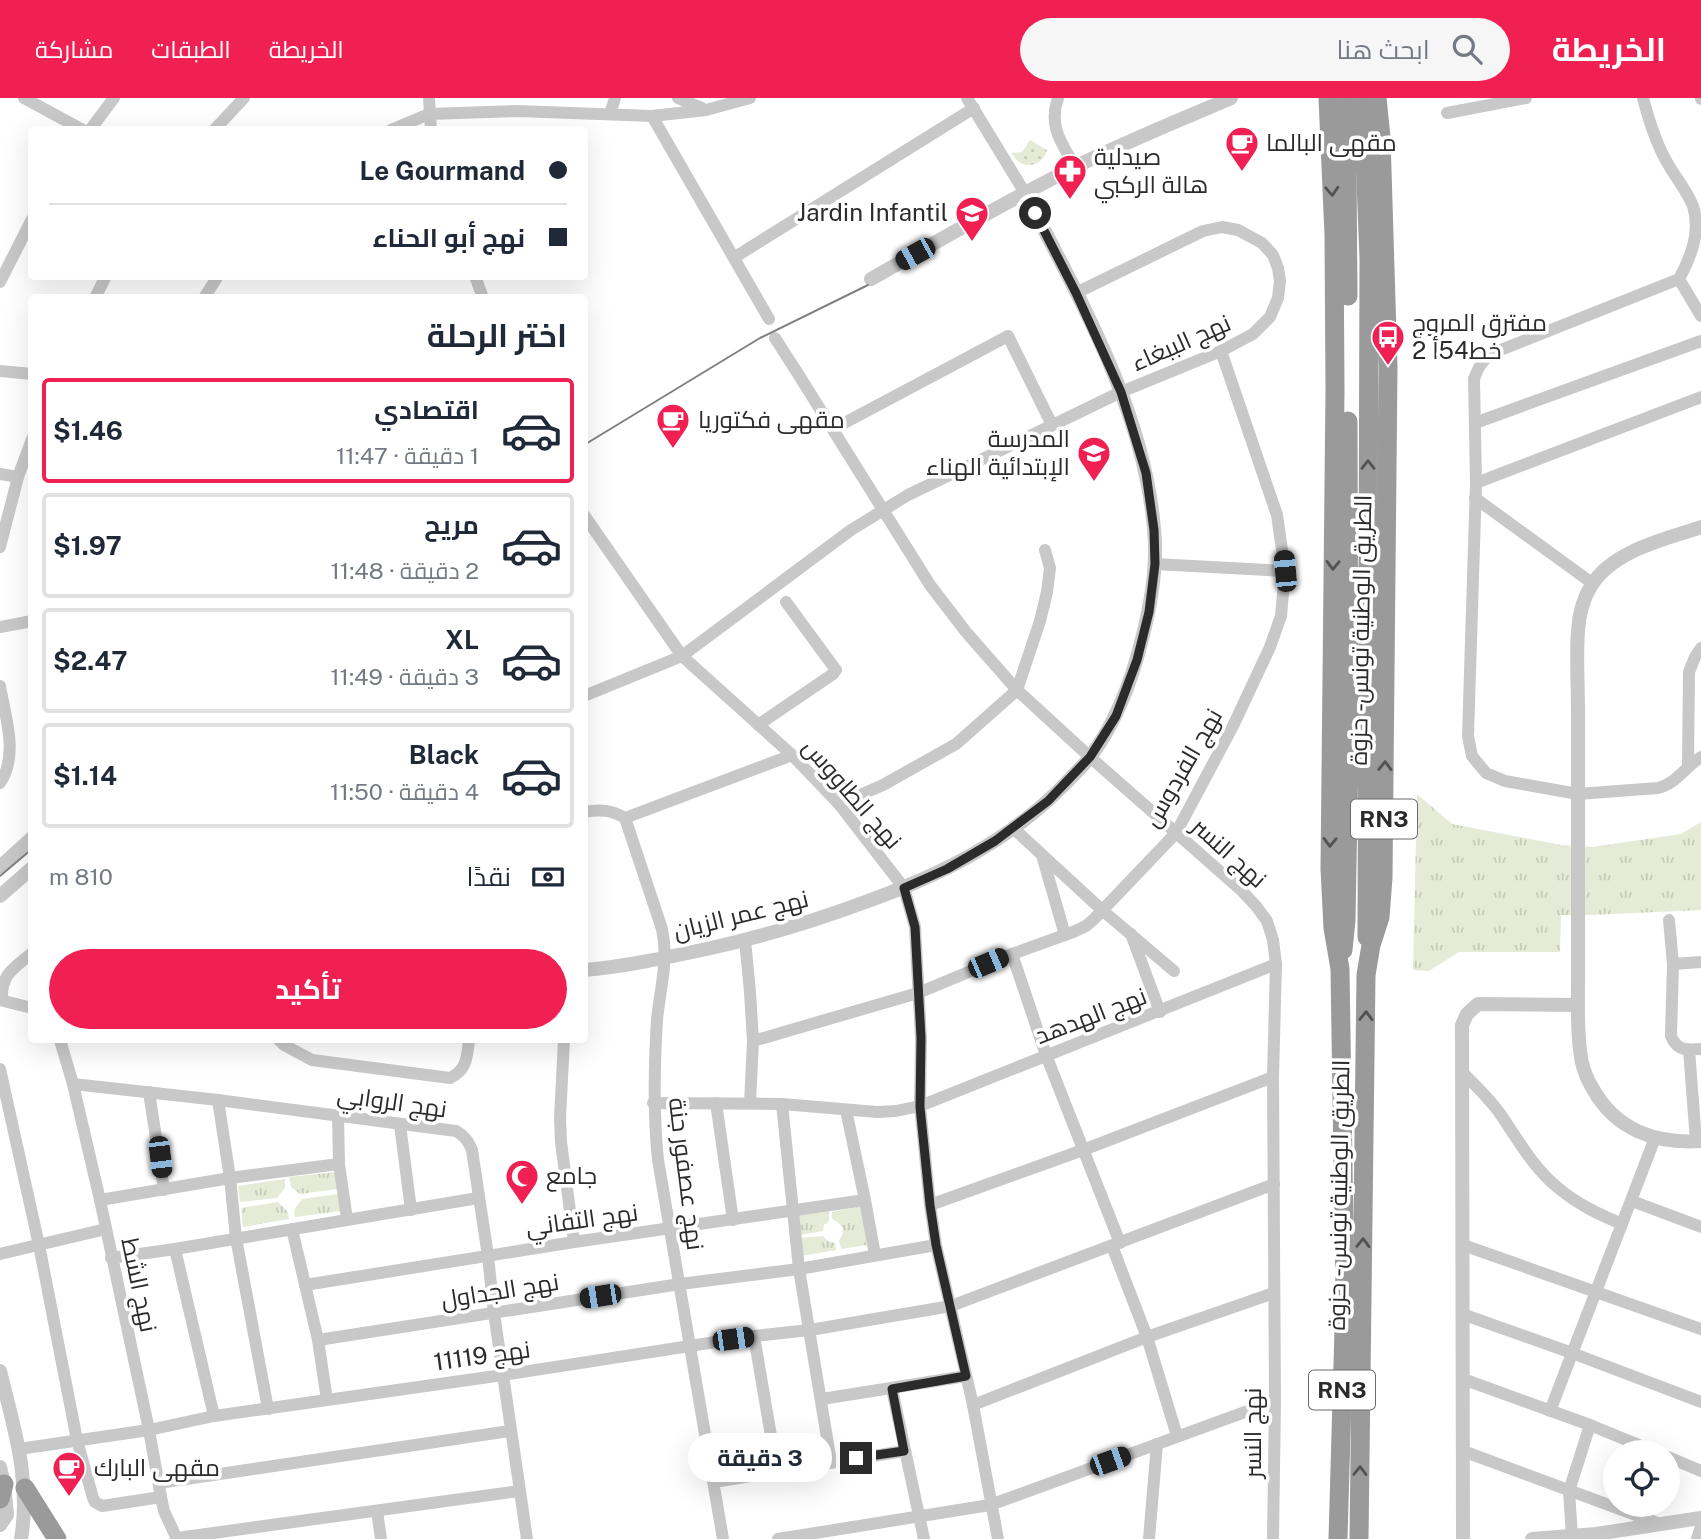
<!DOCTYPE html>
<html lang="ar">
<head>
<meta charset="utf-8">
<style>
	:root { --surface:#fff; --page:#f6f6f7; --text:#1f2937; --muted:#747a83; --line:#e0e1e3; --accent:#f02052 }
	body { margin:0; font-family:"Public Sans",Cairo,sans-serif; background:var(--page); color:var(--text); direction:rtl; height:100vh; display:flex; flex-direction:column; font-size:26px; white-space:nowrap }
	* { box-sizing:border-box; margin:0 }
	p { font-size:23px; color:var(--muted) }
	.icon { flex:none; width:38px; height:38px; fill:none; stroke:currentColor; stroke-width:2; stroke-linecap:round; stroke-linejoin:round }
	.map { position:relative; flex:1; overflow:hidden; direction:ltr }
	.drawer { position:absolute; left:28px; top:196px; width:560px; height:749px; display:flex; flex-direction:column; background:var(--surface); border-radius:7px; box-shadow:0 7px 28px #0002; direction:rtl }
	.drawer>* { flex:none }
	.guide { position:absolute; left:28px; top:28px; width:560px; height:154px; border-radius:7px; box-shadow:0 7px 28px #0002; direction:rtl; display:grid; align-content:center; height:154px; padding:0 21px; background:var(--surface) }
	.controls { position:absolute; left:1603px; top:1342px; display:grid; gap:14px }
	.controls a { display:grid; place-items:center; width:77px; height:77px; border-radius:50%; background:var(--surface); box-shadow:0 7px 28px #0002; font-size:35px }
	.end { position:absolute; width:32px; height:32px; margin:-16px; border:9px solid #2b2b2b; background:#fff; box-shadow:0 0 0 4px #fff }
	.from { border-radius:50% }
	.bubble { position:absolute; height:49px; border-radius:24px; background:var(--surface); box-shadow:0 7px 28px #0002; font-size:23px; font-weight:700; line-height:49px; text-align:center; direction:rtl }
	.car { position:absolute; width:21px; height:42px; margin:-21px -10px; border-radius:9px; box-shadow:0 0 5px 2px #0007; background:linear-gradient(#222 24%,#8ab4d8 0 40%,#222 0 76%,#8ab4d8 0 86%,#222 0) }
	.guide b { display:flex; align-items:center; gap:24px; height:66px; font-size:26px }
	.guide b+b { border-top:2px solid var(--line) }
	.guide i { width:18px; height:18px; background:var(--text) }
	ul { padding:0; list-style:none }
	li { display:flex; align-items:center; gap:21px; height:105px; margin:0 14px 10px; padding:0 7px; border:4px solid var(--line); border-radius:7px }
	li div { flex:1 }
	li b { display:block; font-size:26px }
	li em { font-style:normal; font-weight:700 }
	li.on { border-color:var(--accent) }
	li>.icon { width:63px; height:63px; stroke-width:1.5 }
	h2 { padding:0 21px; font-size:32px; line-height:84px }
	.pay { display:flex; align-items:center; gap:18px; height:77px; padding:0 21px; font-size:26px }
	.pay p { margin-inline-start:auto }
	.action { display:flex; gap:14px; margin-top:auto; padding:14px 21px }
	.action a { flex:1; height:80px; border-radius:42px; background:var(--accent); color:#fff; font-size:28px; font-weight:700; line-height:80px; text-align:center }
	header { display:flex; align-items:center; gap:42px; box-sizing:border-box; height:98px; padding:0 35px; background:var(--accent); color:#fff }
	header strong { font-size:33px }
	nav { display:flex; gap:38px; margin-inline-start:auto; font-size:24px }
	.search { width:490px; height:63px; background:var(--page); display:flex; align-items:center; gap:18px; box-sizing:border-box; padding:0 24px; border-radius:38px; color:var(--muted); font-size:26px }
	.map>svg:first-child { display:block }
	.grass { fill:url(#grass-tufts) }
	.garden { fill:url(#garden-dots) }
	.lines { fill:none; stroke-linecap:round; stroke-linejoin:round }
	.minor { stroke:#c8c8c8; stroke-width:12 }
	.tertiary { stroke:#c8c8c8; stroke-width:14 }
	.trunk { stroke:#9a9a9a; stroke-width:19 }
	.tram { stroke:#808080; stroke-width:2 }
	.oneway { stroke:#525252 }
	.route { stroke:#2b2b2b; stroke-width:9 }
	.labels { text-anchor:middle; stroke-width:7; stroke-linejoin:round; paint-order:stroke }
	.shield { fill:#fff; stroke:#6b6b6b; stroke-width:2 }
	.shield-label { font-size:23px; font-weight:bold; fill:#2b2b2b }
	.poi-label { font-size:24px; fill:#2b2b2b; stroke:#fff; text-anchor:start }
	.street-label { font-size:24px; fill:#2b2b2b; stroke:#fff }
</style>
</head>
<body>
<header>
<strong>الخريطة</strong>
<div class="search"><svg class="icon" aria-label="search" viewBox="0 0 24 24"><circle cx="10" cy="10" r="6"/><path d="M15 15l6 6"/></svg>ابحث هنا</div>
<nav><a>الخريطة</a><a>الطبقات</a><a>مشاركة</a></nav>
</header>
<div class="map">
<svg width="1701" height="1441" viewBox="0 0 1701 1441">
	<defs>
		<pattern id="grass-tufts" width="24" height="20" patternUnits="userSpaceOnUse" patternTransform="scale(1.75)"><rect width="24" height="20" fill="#e5ebd7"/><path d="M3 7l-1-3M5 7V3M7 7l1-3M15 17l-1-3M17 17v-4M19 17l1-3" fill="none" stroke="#c5cab9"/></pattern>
		<pattern id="garden-dots" width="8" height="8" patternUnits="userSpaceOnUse" patternTransform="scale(1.75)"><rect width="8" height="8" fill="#e5ebd7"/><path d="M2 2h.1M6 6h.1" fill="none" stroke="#c5cab9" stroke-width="1.8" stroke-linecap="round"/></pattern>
	</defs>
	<rect width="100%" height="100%" fill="#fff"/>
	<g class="grass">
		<path d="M1417 696 1452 726 1561 747 1592 749 1681 736 1701 724V812L1591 817H1561L1560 854H1459L1429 873 1413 872Z"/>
		<path d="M336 1074 338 1091 300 1096 291 1089 289 1079Z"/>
		<path d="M285 1081V1090L277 1100 240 1104 238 1088Z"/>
		<path d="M338 1096 341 1113 295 1119 294 1112 302 1101Z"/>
		<path d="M278 1104 288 1114 289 1121 243 1129 241 1110Z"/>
		<path d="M862 1108 867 1147 841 1151 839 1142C847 1132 842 1126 832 1121V1114Z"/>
		<path d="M829 1114V1123L824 1127 823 1133 800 1137 799 1116Z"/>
		<path d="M823 1138 828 1143 835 1145 836 1152 801 1158 800 1140Z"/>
	</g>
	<path class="garden" d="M1030 42 1047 52C1044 65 1030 71 1019 64 1016 62 1014 58 1011 55L1022 54Z"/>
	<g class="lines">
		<g class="minor">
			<path d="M24 0 83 32"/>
			<path d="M429 0 431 32"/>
			<path d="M678 0 702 10"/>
			<path d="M967 0 1025 95"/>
			<path d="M1058 0C1048 29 1062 45 1075 69"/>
			<path d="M1643 0C1649 23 1656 46 1668 66 1676 80 1687 93 1693 108 1701 134 1691 159 1679 181L1493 255C1482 262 1478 270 1474 281L1476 385 1468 638 1472 658 1486 675 1505 683 1578 696 1658 690C1677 685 1685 669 1701 659"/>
			<path d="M1701 0V1"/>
			<path d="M1447 15 1526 0"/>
			<path d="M610 16 615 0"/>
			<path d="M652 18 769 221"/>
			<path d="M90 32 114 0"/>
			<path d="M214 32 244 0"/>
			<path d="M391 32 429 16 518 13 652 18 706 12 750 0"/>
			<path d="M735 159 974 10"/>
			<path d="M475 178 483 200"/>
			<path d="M1679 181 1701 218"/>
			<path d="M0 184 32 121"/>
			<path d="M95 200 106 178"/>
			<path d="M204 200 218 178"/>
			<path d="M775 240 800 279 930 487 966 534 1017 592 1090 659 1241 792 1256 808 1267 823 1273 842 1276 866 1273 979 1275 1303 1273 1441"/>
			<path d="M0 273 32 276"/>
			<path d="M1475 325 1701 243"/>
			<path d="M833 331 1008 238 1052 327"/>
			<path d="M0 376 18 379"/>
			<path d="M1476 385 1701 299"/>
			<path d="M1475 400 1592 485"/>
			<path d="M584 417 682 558 792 657 839 706 904 790 915 829 921 940 920 1008 930 1107 936 1147 973 1307 998 1441"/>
			<path d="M0 449 18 379 32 341"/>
			<path d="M1155 466 1285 473"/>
			<path d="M0 529 32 523"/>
			<path d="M0 588C5 618 19 657 0 685"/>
			<path d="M584 598 682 558 851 432 908 397 1121 294 1221 253 1253 236 1270 219 1278 200 1280 183 1278 170 1273 157 1262 145 1238 132 1222 129 1203 133 1076 195"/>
			<path d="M758 627 833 576 836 572 786 504"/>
			<path d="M1688 667 1689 574 1695 559 1701 550"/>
			<path d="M839 706 883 687 956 646 1017 592 1040 523 1047 494 1050 470 1045 452"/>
			<path d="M584 714C600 711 612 712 625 720L792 657"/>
			<path d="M625 720 662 831C669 863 660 890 657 922 654 970 653 1014 658 1062L723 1441"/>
			<path d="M1013 730 1102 812 1174 873"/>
			<path d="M1042 757 1065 837"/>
			<path d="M1669 822 1673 866 1671 938C1677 953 1687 952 1701 951"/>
			<path d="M1131 836 1160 914"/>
			<path d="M745 842 750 894 753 943 750 1005"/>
			<path d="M1012 856 1046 957 1120 1145"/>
			<path d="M1673 866 1701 864"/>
			<path d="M2 901C1 876 14 870 32 855"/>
			<path d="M0 902 32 910"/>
			<path d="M60 942 73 986 100 1102 149 1332 161 1399 164 1413 177 1441"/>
			<path d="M279 942 284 947 312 962 450 980C467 972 467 959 469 942"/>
			<path d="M564 942 560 1020 561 1044 574 1144"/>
			<path d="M753 943 918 895 1012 856 1073 834 1086 828 1094 821 1176 735 1233 628 1270 549 1281 518 1285 473 1277 417 1221 253"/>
			<path d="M1689 952 1696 1043"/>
			<path d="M0 971 39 1147 77 1342 93 1400 95 1404 102 1408 161 1399"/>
			<path d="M1461 973C1475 987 1490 1001 1501 1017 1518 1042 1533 1069 1557 1089 1577 1106 1598 1116 1622 1126"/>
			<path d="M73 986 218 1002 456 1033C465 1038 468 1043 472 1052L488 1158 494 1215 527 1441"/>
			<path d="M149 994 164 1092"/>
			<path d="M218 1002 230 1080 236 1140 268 1311"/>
			<path d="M653 1005 782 1006 877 1014 896 1013 920 1008 1276 866"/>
			<path d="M716 1005 733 1122"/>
			<path d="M782 1006 799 1171 831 1364"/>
			<path d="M846 1012 865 1102 875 1157"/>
			<path d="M338 1018 339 1066 347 1121"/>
			<path d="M400 1027 411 1112"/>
			<path d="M100 1102 230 1080 339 1066"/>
			<path d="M1632 1103 1701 1129"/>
			<path d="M930 1107 1083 1052 1273 979"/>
			<path d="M292 1131 318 1242 327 1302"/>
			<path d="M1463 1147 1701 1231"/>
			<path d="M1112 1148 1147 1239 1177 1338"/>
			<path d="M175 1151 214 1318"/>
			<path d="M0 1156 106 1131"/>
			<path d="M111 1160 175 1151 478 1100"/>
			<path d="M305 1187 574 1144 865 1102"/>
			<path d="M1462 1216 1572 1255 1701 1304"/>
			<path d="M754 1238 777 1373"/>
			<path d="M318 1242 680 1186 799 1171 936 1147"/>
			<path d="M1463 1281 1590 1327 1656 1354"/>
			<path d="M892 1291 924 1441"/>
			<path d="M822 1301 966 1278"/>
			<path d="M973 1307 1147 1239 1274 1195"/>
			<path d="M1550 1313 1655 1040"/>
			<path d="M19 1351 149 1332 214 1318 503 1277 754 1238 810 1232 951 1208 1274 1086"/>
			<path d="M1463 1353 1660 1426"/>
			<path d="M1668 1359 1701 1373"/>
			<path d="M714 1384 904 1353"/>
			<path d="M159 1385 510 1333"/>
			<path d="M377 1413 381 1441"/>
			<path d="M1572 1438 1569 1393 1590 1327"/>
			<path d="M177 1440 519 1393"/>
			<path d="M778 1441 990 1407 1275 1303"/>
			<path d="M1149 1441 1157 1346"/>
			<path d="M1697 1441 1701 1428"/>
		</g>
		<g class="tertiary">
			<path d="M871 181C938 143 1005 104 1073 70 1125 44 1178 23 1231 0"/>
			<path d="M1701 429C1664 442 1613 452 1591 488 1583 501 1579 517 1578 533 1576 559 1578 586 1578 613 1578 666 1578 719 1578 771 1578 809 1578 846 1578 883 1578 905 1577 929 1580 952 1581 965 1586 980 1593 991 1616 1032 1656 1046 1701 1043"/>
			<path d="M0 769 32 740"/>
			<path d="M0 798 32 770"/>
			<path d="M584 872C628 868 669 859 711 850 765 838 817 822 868 803 943 776 1011 742 1067 684 1075 675 1084 667 1091 658 1116 624 1132 582 1142 541 1151 506 1158 468 1154 431 1144 311 1079 200 1025 95"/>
			<path d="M0 1273C14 1330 31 1382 21 1441"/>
			<path d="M0 1369 4 1386 7 1417 0 1427"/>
			<path d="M1463 1441 1462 927 1467 916 1478 906 1578 907"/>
			<path d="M1532 1441 1596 1436 1701 1420"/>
		</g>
		<g class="trunk">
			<path d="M1328 0 1334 137 1335 292 1330 771 1333 830 1340 871 1345 1196 1338 1441"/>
			<path d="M1342 0 1347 65 1348 198"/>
			<path d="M1360 0 1365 58 1369 161 1367 839"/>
			<path d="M1343 852 1346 822 1349 659 1348 323"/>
			<path d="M25 1390 57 1441"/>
			<path d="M0 1401 4 1386"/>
			<path d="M1359 1441 1366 877 1371 847 1380 819 1383 780 1388 269 1381 39 1377 0"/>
		</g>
		<g class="tram">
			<path d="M584 347 760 240 868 187"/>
			<path d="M0 778 32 751"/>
		</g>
	</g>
	<defs><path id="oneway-chevron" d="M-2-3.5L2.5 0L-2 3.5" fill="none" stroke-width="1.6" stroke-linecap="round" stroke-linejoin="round" transform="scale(1.75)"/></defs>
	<g class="oneway">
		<use href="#oneway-chevron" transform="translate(1332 93) rotate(87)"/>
		<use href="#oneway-chevron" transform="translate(1368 367) rotate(-90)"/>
		<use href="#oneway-chevron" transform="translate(1333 467) rotate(91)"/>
		<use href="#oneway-chevron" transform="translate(1385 668) rotate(-89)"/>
		<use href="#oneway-chevron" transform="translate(1330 744) rotate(91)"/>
		<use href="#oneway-chevron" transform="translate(1366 918) rotate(-89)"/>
		<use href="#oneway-chevron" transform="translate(1363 1145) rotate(-89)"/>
		<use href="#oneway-chevron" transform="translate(1360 1373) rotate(-89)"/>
	</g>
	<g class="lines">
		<path class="route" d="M856 1360 904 1353 892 1291 966 1278 936 1147 930 1107 920 1009 921 940 915 829 904 790 947 771 995 743 1048 703 1090 659 1116 618 1137 562 1149 514 1155 466 1154 432 1146 375 1121 294 1076 195 1035 115"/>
	</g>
	<defs>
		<symbol id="cafe-pin" viewBox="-11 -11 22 30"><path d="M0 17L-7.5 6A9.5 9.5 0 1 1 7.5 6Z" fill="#f02052" stroke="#fff"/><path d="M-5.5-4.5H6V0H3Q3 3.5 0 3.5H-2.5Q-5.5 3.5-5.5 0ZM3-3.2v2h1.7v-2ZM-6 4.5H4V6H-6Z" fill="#fff"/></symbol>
		<symbol id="pharmacy-pin" viewBox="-11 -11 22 30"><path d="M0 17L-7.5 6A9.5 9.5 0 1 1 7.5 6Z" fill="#f02052" stroke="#fff"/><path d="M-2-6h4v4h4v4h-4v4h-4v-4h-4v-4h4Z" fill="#fff"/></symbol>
		<symbol id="school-pin" viewBox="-11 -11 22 30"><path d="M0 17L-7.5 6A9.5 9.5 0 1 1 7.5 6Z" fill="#f02052" stroke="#fff"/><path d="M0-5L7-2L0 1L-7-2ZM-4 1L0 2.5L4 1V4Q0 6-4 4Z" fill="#fff"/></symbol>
		<symbol id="bus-pin" viewBox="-11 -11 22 30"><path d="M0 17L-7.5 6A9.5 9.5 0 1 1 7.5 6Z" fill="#f02052" stroke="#fff"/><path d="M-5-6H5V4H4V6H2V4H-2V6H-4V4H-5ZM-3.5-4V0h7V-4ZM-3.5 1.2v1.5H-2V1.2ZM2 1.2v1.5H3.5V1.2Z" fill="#fff"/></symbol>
		<symbol id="mosque-pin" viewBox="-11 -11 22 30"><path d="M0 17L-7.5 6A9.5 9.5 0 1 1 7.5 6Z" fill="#f02052" stroke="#fff"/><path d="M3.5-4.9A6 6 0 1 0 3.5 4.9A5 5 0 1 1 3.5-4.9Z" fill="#fff"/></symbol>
	</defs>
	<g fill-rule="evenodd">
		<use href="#cafe-pin" x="1223" y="26" width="38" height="52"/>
		<use href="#pharmacy-pin" x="1051" y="54" width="38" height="52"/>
		<use href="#school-pin" x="953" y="96" width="38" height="52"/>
		<use href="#bus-pin" x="1369" y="220" width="38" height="52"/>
		<use href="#cafe-pin" x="654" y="303" width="38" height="52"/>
		<use href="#school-pin" x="1075" y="336" width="38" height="52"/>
		<use href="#mosque-pin" x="503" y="1059" width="38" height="52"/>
		<use href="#cafe-pin" x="50" y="1351" width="38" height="52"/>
	</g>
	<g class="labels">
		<g class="shield">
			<rect x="1351" y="701.5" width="66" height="39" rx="5"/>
			<rect x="1309" y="1272.5" width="66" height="39" rx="5"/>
		</g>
		<g class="shield-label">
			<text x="1384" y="729">RN3</text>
			<text x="1342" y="1300">RN3</text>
		</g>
		<g class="poi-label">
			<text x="1266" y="53">مقهى البالما</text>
			<text x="1094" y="67">صيدلية<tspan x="1094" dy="28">هالة الركبي</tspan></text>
			<text x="948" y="123" text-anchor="end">Jardin Infantil</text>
			<text x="1412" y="233">مفترق المروج<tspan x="1412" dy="28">2 خط54أ</tspan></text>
			<text x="698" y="330">مقهى فكتوريا</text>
			<text x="1070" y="349" text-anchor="end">المدرسة<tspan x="1070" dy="28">الإبتدائية الهناء</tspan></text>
			<text x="546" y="1086">جامع</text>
			<text x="94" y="1378">مقهى البارك</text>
		</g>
		<g class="street-label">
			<text transform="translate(1181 245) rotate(-24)" y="8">نهج الببغاء</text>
			<text transform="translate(1361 532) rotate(-89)" y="8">الطريق الوطنية تونس - حزوة</text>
			<text transform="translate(1183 670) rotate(-60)" y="8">نهج الفردوس</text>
			<text transform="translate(852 696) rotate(49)" y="8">نهج الطاووس</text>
			<text transform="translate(1229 755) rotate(42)" y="8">نهج النسر</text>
			<text transform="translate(741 817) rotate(-14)" y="8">نهج عمر الزيان</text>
			<text transform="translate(1091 918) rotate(-21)" y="8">نهج الهدهد</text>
			<text transform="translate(392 1004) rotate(8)" y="8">نهج الروابي</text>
			<text transform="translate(686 1076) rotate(83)" y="8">نهج عصفور جنة</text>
			<text transform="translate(1339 1097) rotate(-89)" y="8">الطريق الوطنية تونس - حزوة</text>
			<text transform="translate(582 1122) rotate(-8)" y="8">نهج التفاني</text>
			<text transform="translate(139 1187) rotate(78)" y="8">نهج الشط</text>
			<text transform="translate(500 1193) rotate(-9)" y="8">نهج الجداول</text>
			<text transform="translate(482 1258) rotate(-8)" y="8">نهج 11119</text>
			<text transform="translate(1253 1335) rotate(-90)" y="8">نهج النسر</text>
		</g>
	</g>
</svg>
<div class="controls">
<a><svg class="icon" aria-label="locate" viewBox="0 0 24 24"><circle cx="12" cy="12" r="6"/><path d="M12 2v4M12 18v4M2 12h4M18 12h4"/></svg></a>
</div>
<i class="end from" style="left:1035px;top:115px"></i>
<i class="end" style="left:856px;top:1360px"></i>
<div class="bubble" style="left:688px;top:1335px;width:144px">3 دقيقة</div>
<i class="car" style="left:915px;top:156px;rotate:241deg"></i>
<i class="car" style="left:1285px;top:473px;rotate:355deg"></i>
<i class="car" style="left:988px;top:865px;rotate:67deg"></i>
<i class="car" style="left:160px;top:1059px;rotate:173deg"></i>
<i class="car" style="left:600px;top:1198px;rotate:261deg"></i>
<i class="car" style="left:733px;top:1241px;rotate:82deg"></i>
<i class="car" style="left:1110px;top:1363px;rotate:70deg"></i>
<div class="guide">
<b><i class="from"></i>Le Gourmand</b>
<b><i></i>نهج أبو الحناء</b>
</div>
<section class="drawer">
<h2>اختر الرحلة</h2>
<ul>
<li class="on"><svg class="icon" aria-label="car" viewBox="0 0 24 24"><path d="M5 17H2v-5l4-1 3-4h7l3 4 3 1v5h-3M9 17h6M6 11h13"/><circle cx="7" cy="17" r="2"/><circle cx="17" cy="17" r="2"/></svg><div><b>اقتصادي</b><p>1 دقيقة · 11:47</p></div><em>$1.46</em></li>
<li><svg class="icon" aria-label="car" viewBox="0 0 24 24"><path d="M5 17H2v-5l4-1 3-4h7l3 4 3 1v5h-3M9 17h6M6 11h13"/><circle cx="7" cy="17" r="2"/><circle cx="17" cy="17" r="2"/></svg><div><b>مريح</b><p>2 دقيقة · 11:48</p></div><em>$1.97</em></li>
<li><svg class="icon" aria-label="car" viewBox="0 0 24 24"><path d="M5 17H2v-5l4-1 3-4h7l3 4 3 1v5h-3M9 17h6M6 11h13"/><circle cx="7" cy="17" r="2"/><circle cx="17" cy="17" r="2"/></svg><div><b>XL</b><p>3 دقيقة · 11:49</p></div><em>$2.47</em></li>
<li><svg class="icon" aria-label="car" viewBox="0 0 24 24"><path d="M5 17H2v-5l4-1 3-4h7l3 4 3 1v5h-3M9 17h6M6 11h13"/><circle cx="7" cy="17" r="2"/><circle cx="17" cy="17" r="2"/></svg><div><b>Black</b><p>4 دقيقة · 11:50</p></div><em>$1.14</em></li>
</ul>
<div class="pay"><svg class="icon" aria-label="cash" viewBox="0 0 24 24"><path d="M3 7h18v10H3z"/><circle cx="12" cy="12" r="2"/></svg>نقدًا<p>810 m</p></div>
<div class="action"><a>تأكيد</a></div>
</section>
</div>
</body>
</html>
